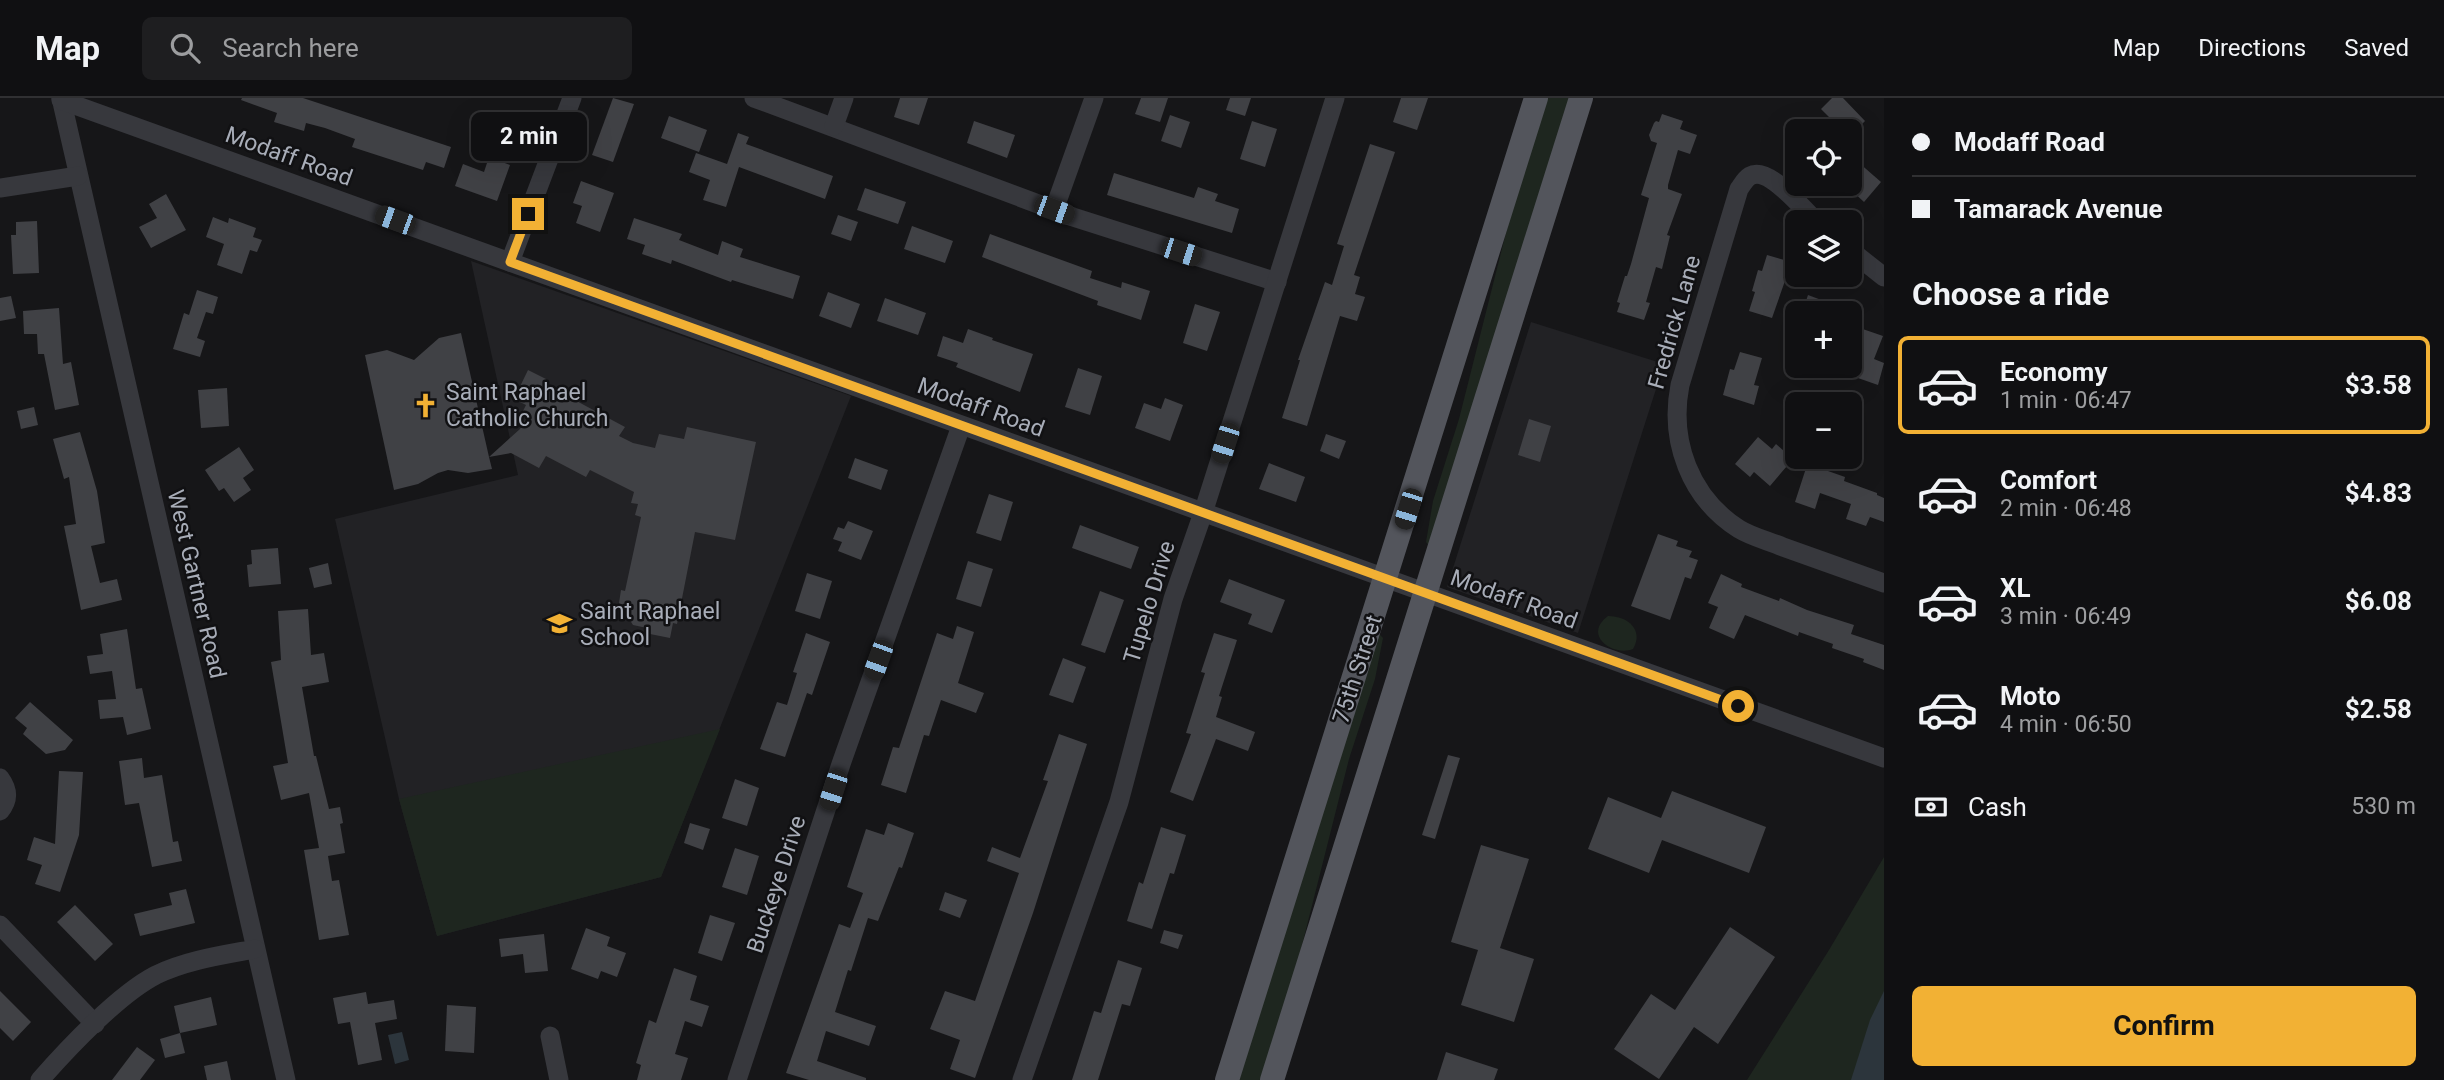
<!DOCTYPE html>
<html lang="en">
<head>
<meta charset="utf-8">
<style>
	:root { --surface:#101012; --page:#1e1e20; --text:#f1f3f6; --muted:#9c9d9f; --line:#303032; --accent:#f2b134 }
	body { margin:0; font-family:Roboto,sans-serif; background:var(--page); color:var(--text); height:100vh; display:flex; flex-direction:column; font-size:26px; white-space:nowrap }
	* { box-sizing:border-box; margin:0 }
	p { font-size:23px; color:var(--muted) }
	.icon { flex:none; width:38px; height:38px; fill:none; stroke:currentColor; stroke-width:2; stroke-linecap:round; stroke-linejoin:round }
	.map { position:relative; flex:1; overflow:hidden }
	.details { display:flex; flex-direction:column; background:var(--surface); width:560px }
	.details>* { flex:none }
	.guide { display:grid; align-content:center; height:154px; padding:0 28px; background:var(--surface) }
	.buttons { position:absolute; left:1785px; top:21px; display:grid; gap:14px }
	.buttons a { display:grid; place-items:center; width:77px; height:77px; border-radius:10px; background:var(--surface); box-shadow:0 7px 28px #0002,0 0 0 2px var(--line); font-size:35px }
	.end { position:absolute; width:32px; height:32px; margin:-16px; border:9px solid #f2b134; background:#111; box-shadow:0 0 0 4px #111 }
	.from { border-radius:50% }
	.bubble { position:absolute; height:49px; border-radius:10px; background:var(--surface); box-shadow:0 7px 28px #0002,0 0 0 2px var(--line); font-size:23px; font-weight:700; line-height:49px; text-align:center }
	.car { position:absolute; width:21px; height:42px; margin:-21px -10px; border-radius:9px; box-shadow:0 0 5px 2px #0007; background:linear-gradient(#222 24%,#8ab4d8 0 40%,#222 0 76%,#8ab4d8 0 86%,#222 0) }
	.guide b { display:flex; align-items:center; gap:24px; height:66px; font-size:26px }
	.guide b+b { border-top:2px solid var(--line) }
	.guide i { width:18px; height:18px; background:var(--text) }
	ul { padding:0; list-style:none }
	li { display:flex; align-items:center; gap:21px; height:98px; margin:0 14px 10px; padding:0 14px; border:4px solid transparent; border-radius:10px }
	li div { flex:1 }
	li b { display:block; font-size:26px }
	li em { font-style:normal; font-weight:700 }
	li.selected { border-color:var(--accent) }
	li>.icon { width:63px; height:63px; stroke-width:1.5 }
	h2 { padding:0 28px; font-size:32px; line-height:84px }
	.pay { display:flex; align-items:center; gap:18px; height:77px; padding:0 28px; font-size:26px }
	.pay p { margin-inline-start:auto }
	.cta { display:flex; gap:14px; margin-top:auto; padding:14px 28px }
	.cta a { flex:1; height:80px; border-radius:10px; background:var(--accent); color:#111; font-size:28px; font-weight:700; line-height:80px; text-align:center }
	header { display:flex; align-items:center; gap:42px; box-sizing:border-box; height:98px; padding:0 35px; background:var(--surface); border-bottom:2px solid var(--line) }
	header strong { font-size:33px }
	nav { display:flex; gap:38px; margin-inline-start:auto; font-size:24px }
	.search { width:490px; height:63px; background:var(--page); display:flex; align-items:center; gap:18px; box-sizing:border-box; padding:0 24px; border-radius:10px; color:var(--muted); font-size:26px }
	main { display:flex; flex:1; min-height:0 }
	.map>svg:first-child { display:block }
	.built { fill:#222225 }
	.green { fill:#1e261f }
	.water { fill:#2c353c }
	.building { fill:#404145 }
	.lines { fill:none; stroke-linecap:round; stroke-linejoin:round }
	.minor { stroke:#37383d; stroke-width:19 }
	.major { stroke:#53555c; stroke-width:24 }
	.route { stroke:#f2b134; stroke-width:9 }
	.labels { text-anchor:middle; stroke-width:5; stroke-linejoin:round; paint-order:stroke }
	.street-label { font-size:23px; fill:#a8adb8; stroke:#111113 }
	.poi-label { font-size:23px; fill:#a8adb8; stroke:#111113; text-anchor:start }
</style>
</head>
<body>
<header>
<strong>Map</strong>
<div class="search"><svg class="icon" aria-label="search" viewBox="0 0 24 24"><circle cx="10" cy="10" r="6"/><path d="M15 15l6 6"/></svg>Search here</div>
<nav><a>Map</a><a>Directions</a><a>Saved</a></nav>
</header>
<main>
<div class="map">
<svg width="1884" height="982" viewBox="0 0 1884 982">
	<rect width="100%" height="100%" fill="#161618"/>
	<g class="built">
		<path d="M471 163 851 298 661 779 437 838 399 701 335 421 518 377Z"/>
		<path d="M1531 224 1664 266 1578 535 1447 489Z"/>
	</g>
	<g class="green">
		<path d="M1546 0H1570L1429 448 1426 444 1433 403 1459 321 1510 119Z"/>
		<path d="M1608 518C1628 518 1644 532 1633 551 1613 559 1582 537 1608 518Z"/>
		<path d="M1379 536 1383 540 1375 581 1349 661 1297 867 1260 982H1237Z"/>
		<path d="M720 631 661 779 437 838 399 701Z"/>
		<path d="M1884 759V982H1747L1829 852Z"/>
	</g>
	<g class="water">
		<path d="M1884 893V982H1851L1870 922Z"/>
		<path d="M402 934 409 962 395 966 388 937Z"/>
	</g>
	<g class="building">
		<path d="M242 0H303L451 49 444 70 426 64 423 72 352 49 355 41 325 30 306 25 304 33 274 24 277 15 241 2Z"/>
		<path d="M613 0 634 6 613 64 592 57Z"/>
		<path d="M900 0H928L919 27 894 19Z"/>
		<path d="M1141 0H1168L1160 24 1135 16Z"/>
		<path d="M1230 0H1251L1245 18 1226 12Z"/>
		<path d="M1401 0H1428L1417 32 1393 24Z"/>
		<path d="M1832 0H1843L1865 23 1855 33H1828L1836 26 1821 11Z"/>
		<path d="M1662 16 1683 23 1680 31 1697 37 1690 56 1678 52 1668 87V91L1682 96 1667 137 1670 138 1662 171 1656 169 1646 204 1650 205 1644 222 1617 214 1620 205 1617 204 1625 178H1627L1631 166 1649 100 1641 97 1657 45 1651 43 1649 37 1654 25 1656 23 1659 24Z"/>
		<path d="M1170 17 1190 24 1181 50 1161 43Z"/>
		<path d="M669 18 707 32 699 54 661 40Z"/>
		<path d="M974 23 1015 37 1007 60 967 45Z"/>
		<path d="M1252 23 1277 31 1265 69 1240 61Z"/>
		<path d="M738 35 749 39 746 46 833 78 825 101 739 69 726 109 703 102 710 82 689 74 696 55 727 66Z"/>
		<path d="M1370 46 1395 54 1354 177 1360 179 1355 196 1365 199 1357 223 1340 218 1307 328 1282 320 1300 262H1298L1325 184 1332 187 1344 148 1337 146Z"/>
		<path d="M1850 57 1881 84 1864 104 1850 91Z"/>
		<path d="M489 59 510 67 497 103 455 88 463 66 484 74Z"/>
		<path d="M1114 75 1194 100 1198 89 1218 96 1215 103 1239 111 1232 135 1107 97Z"/>
		<path d="M581 83 614 95 600 134 576 125 582 108 573 105Z"/>
		<path d="M865 90 906 104 898 126 857 112Z"/>
		<path d="M166 96 186 132 151 150 139 129 157 120 149 106Z"/>
		<path d="M838 117 858 124 851 143 831 136Z"/>
		<path d="M213 119 228 125 229 120 256 130 253 139 262 142 257 154 250 152 242 176 217 167 224 146 206 139Z"/>
		<path d="M634 120 682 136 679 142 718 157 722 143 743 151 740 159 800 178 793 201 732 182 731 184 672 162 671 166 642 156 645 147 627 141Z"/>
		<path d="M37 123 39 175 13 176 11 137H16V124Z"/>
		<path d="M912 128 953 143 945 165 904 151Z"/>
		<path d="M990 136 1092 173 1090 180 1121 190 1122 184 1150 193 1141 222 1097 207 1098 203 982 159Z"/>
		<path d="M1767 157 1788 163 1783 180H1786L1772 220 1749 213 1755 194 1752 193 1758 172 1762 173Z"/>
		<path d="M197 192 218 199 213 216 206 214 197 240 205 243 200 259 173 251 184 215 189 217Z"/>
		<path d="M828 194 860 206 851 230 819 218Z"/>
		<path d="M1808 197 1824 203 1825 201 1861 213V215H1802Z"/>
		<path d="M11 198 16 220 0 223V200Z"/>
		<path d="M885 200 926 215 918 237 877 223Z"/>
		<path d="M1195 206 1220 214 1207 253 1183 245Z"/>
		<path d="M59 210 63 266 71 264 79 307 55 312 44 256H38L37 236H24L23 213Z"/>
		<path d="M1854 228 1883 238 1874 261 1884 265 1878 287 1855 279 1861 265 1850 261V241Z"/>
		<path d="M968 231 993 240 992 242 1033 256 1020 294 956 269 958 265 937 258 943 238 963 245Z"/>
		<path d="M461 235 489 359 520 331 528 317 523 313 526 307 514 301 528 272 546 281 543 285 625 329 619 338 633 345 655 350 659 336 684 341 687 329 756 344 735 442 695 434 677 526 673 525 670 540 645 535 647 530 633 527 619 505 621 492 625 493 641 419 635 417 638 406 631 405 634 394 590 372 586 379 546 358 539 370 511 355 489 359 492 371 468 375 448 372 438 375 418 386 394 392 365 257 387 252 414 262 439 240Z"/>
		<path d="M1740 254 1762 260 1754 287 1759 288 1754 307 1723 297 1730 271 1734 272Z"/>
		<path d="M1078 270 1102 278 1090 317 1065 309Z"/>
		<path d="M227 290 229 328 201 330 198 292Z"/>
		<path d="M1165 300 1183 307 1170 343 1135 330 1144 305 1161 311Z"/>
		<path d="M34 309 38 327 21 331 17 313Z"/>
		<path d="M1529 321 1551 328 1540 364 1518 357Z"/>
		<path d="M80 334 97 393 105 445 91 448 100 485 117 481 122 502 81 512 64 428 76 426 69 379 64 381 53 341Z"/>
		<path d="M1326 336 1346 343 1339 361 1320 353Z"/>
		<path d="M1758 339 1772 351 1776 346 1793 361 1770 388 1754 374 1750 379 1735 366Z"/>
		<path d="M239 349 254 372 243 380 251 392 234 404 224 390 219 393 205 372Z"/>
		<path d="M855 360 888 372 881 392 848 380Z"/>
		<path d="M1808 364 1829 371 1828 373 1845 379 1844 383 1877 395V397L1884 400V424L1870 419 1866 428 1846 421 1851 406 1820 395 1815 411 1795 404Z"/>
		<path d="M1269 365 1305 379 1296 404 1259 391Z"/>
		<path d="M989 396 1013 404 1001 443 976 435Z"/>
		<path d="M848 423 873 433 861 462 838 453 842 444 833 441 838 429 844 431Z"/>
		<path d="M1080 427 1139 449 1131 471 1072 450Z"/>
		<path d="M1658 436 1678 443 1676 448 1692 453 1689 459 1698 462 1691 481 1685 479 1670 522 1631 508Z"/>
		<path d="M278 450 281 486 249 489 247 467 252 466 251 452Z"/>
		<path d="M968 463 993 471 981 509 956 501Z"/>
		<path d="M328 465 332 486 314 490 309 470Z"/>
		<path d="M807 475 832 483 820 521 795 513Z"/>
		<path d="M1721 476 1742 486 1741 489 1779 503 1780 500 1807 512 1854 527 1851 536 1884 547V572L1863 564 1864 561 1832 550 1833 546 1799 534 1798 538 1745 517 1734 541 1709 530 1718 509 1708 505Z"/>
		<path d="M1229 481 1285 502 1272 535 1248 526 1252 516 1220 504Z"/>
		<path d="M1100 493 1124 502 1105 555 1081 547Z"/>
		<path d="M308 511 311 557 324 555 329 584 302 589 314 658H316L329 711 340 709 343 725 340 726 345 755 328 758 332 783 339 782 349 837 319 842 304 752 319 750 309 695 281 702 273 668 288 665 271 564 281 562 278 513Z"/>
		<path d="M957 528 974 534 958 585 984 595 976 615 941 602 929 638 924 637 906 695 881 687 893 649 899 650 937 535 953 541Z"/>
		<path d="M127 531 136 591 142 590 151 631 127 637 123 619 100 621 98 602 116 601 112 573 90 576 87 558 103 556 100 536Z"/>
		<path d="M806 535 830 544 812 597 807 595 785 659 760 651 777 604 787 607 797 575 793 574Z"/>
		<path d="M1214 535 1237 542 1219 598 1222 599 1216 619 1255 634 1248 653 1216 641 1193 703 1170 694 1191 636 1186 635 1205 575 1201 574Z"/>
		<path d="M1063 560 1086 569 1073 605 1049 597Z"/>
		<path d="M30 604 73 642 65 652 46 656 23 636 27 630 15 620Z"/>
		<path d="M1059 636 1087 646 1033 815 975 980 950 971 960 942 930 931 945 893 975 903 1019 775 987 763 992 749 1020 760 1048 683 1043 682Z"/>
		<path d="M1448 657 1460 660 1435 741 1422 737Z"/>
		<path d="M142 660 144 680 162 677 173 744 178 743 182 763 152 769 139 705 125 707 119 663Z"/>
		<path d="M59 673 83 674 79 737 60 794 35 786 42 767 27 762 34 739 55 746Z"/>
		<path d="M735 681 759 690 747 728 722 720Z"/>
		<path d="M1672 693 1766 729 1749 775 1662 742 1649 775 1588 751 1608 699 1661 720Z"/>
		<path d="M690 725 710 731 703 752 684 745Z"/>
		<path d="M888 725 914 735 902 770 899 769 878 823 868 820 851 873 848 872 835 914 876 928 869 948 826 933 817 963 866 980V982H809L786 975 839 826 850 830 863 795 847 789 866 731 884 737Z"/>
		<path d="M1161 729 1186 737 1174 776 1170 775 1152 831 1127 823 1139 784 1143 786Z"/>
		<path d="M1481 747 1529 761 1500 850 1534 861 1514 924 1461 907 1478 852 1451 844Z"/>
		<path d="M735 750 759 758 747 797 722 789Z"/>
		<path d="M186 791 195 825 140 838 134 816 172 807 169 795Z"/>
		<path d="M945 794 967 802 960 820 939 812Z"/>
		<path d="M75 807 113 846 95 863 57 824Z"/>
		<path d="M710 817 735 825 722 863 698 855Z"/>
		<path d="M1730 829 1775 859 1718 946 1694 929 1659 981 1614 951 1651 896 1675 912Z"/>
		<path d="M586 830 610 839 607 848 626 855 617 879 601 873 598 881 571 871Z"/>
		<path d="M1164 832 1183 837 1178 851 1160 845Z"/>
		<path d="M544 836 548 873 525 875 523 856 501 859 499 841Z"/>
		<path d="M1118 862 1142 870 1130 908 1122 906 1098 982H1072L1094 913 1101 915Z"/>
		<path d="M674 870 697 878 690 902 709 908 702 929 685 923 675 956 688 960 681 982H637L641 967 636 965 649 922 656 925Z"/>
		<path d="M0 893 31 924 13 943 0 930Z"/>
		<path d="M366 894 368 906 394 902 397 921 375 925 382 962 358 967 350 924 338 926 333 900Z"/>
		<path d="M211 899 217 927 180 935 185 955 165 960 160 941 180 935 174 908Z"/>
		<path d="M447 907 476 909 474 955 445 953Z"/>
		<path d="M137 949 155 962 140 982H112Z"/>
		<path d="M1446 954 1498 971 1494 982H1437Z"/>
		<path d="M227 963 231 982H207L204 968Z"/>
	</g>
	<g class="lines">
		<g class="minor">
			<path d="M61 0 286 982"/>
			<path d="M754 0 1073 119 1277 184"/>
			<path d="M61 2 1884 660"/>
			<path d="M834 28 844 0"/>
			<path d="M0 90 78 78"/>
			<path d="M1054 112 1094 0"/>
			<path d="M1817 124C1803 112 1769 67 1750 78 1745 81 1742 87 1739 91L1680 287C1669 343 1690 400 1739 431 1752 439 1769 443 1783 449 1817 461 1850 473 1884 485"/>
			<path d="M1850 152 1884 179"/>
			<path d="M510 164 572 0"/>
			<path d="M0 680C8 691 9 702 0 713"/>
			<path d="M0 827 95 926"/>
			<path d="M550 938 559 982"/>
			<path d="M40 982C68 950 119 896 156 877 187 862 223 857 255 851"/>
			<path d="M737 982 841 666 961 328"/>
			<path d="M1022 982 1119 704 1173 501 1203 415 1335 0"/>
		</g>
		<g class="major">
			<path d="M1227 982 1536 0"/>
			<path d="M1272 982 1581 0"/>
		</g>
	</g>
	<g class="lines">
		<path class="route" d="M528 116 510 164 1738 608"/>
	</g>
	<defs>
		<symbol id="church-bare" viewBox="-9 -9 18 18"><path d="M-1.2-6h2.4v3.5h3.3v2.4h-3.3V6h-2.4V-.1h-3.3v-2.4h3.3Z" fill="#f2b134" stroke="#111113" stroke-width="2.5" paint-order="stroke"/></symbol>
		<symbol id="school-bare" viewBox="-9 -9 18 18"><path d="M0-5L7-2L0 1L-7-2ZM-4 1L0 2.5L4 1V4Q0 6-4 4Z" fill="#f2b134" stroke="#111113" stroke-width="2.5" paint-order="stroke"/></symbol>
	</defs>
	<g fill-rule="evenodd">
		<use href="#church-bare" x="408" y="290" width="35" height="35"/>
		<use href="#school-bare" x="542" y="508" width="35" height="35"/>
	</g>
	<g class="labels">
		<g class="street-label">
			<text transform="translate(289 58) rotate(20)" y="8">Modaff Road</text>
			<text transform="translate(1674 224) rotate(-74)" y="8">Fredrick Lane</text>
			<text transform="translate(981 309) rotate(20)" y="8">Modaff Road</text>
			<text transform="translate(197 486) rotate(77)" y="8">West Gartner Road</text>
			<text transform="translate(1514 501) rotate(20)" y="8">Modaff Road</text>
			<text transform="translate(1149 504) rotate(-73)" y="8">Tupelo Drive</text>
			<text transform="translate(1357 571) rotate(-72)" y="8">75th Street</text>
			<text transform="translate(776 786) rotate(-72)" y="8">Buckeye Drive</text>
		</g>
		<g class="poi-label">
			<text x="446" y="302">Saint Raphael<tspan x="446" dy="26">Catholic Church</tspan></text>
			<text x="580" y="521">Saint Raphael<tspan x="580" dy="26">School</tspan></text>
		</g>
	</g>
</svg>
<div class="buttons">
<a><svg class="icon" aria-label="locate" viewBox="0 0 24 24"><circle cx="12" cy="12" r="6"/><path d="M12 2v4M12 18v4M2 12h4M18 12h4"/></svg></a>
<a><svg class="icon" aria-label="layers" viewBox="0 0 24 24"><path d="M12 4l9 5-9 5-9-5zM3 14l9 5 9-5"/></svg></a>
<a>+</a>
<a>−</a>
</div>
<i class="end from" style="left:1738px;top:608px"></i>
<i class="end" style="left:528px;top:116px"></i>
<div class="bubble" style="left:471px;top:14px;width:116px">2 min</div>
<i class="car" style="left:1054px;top:112px;rotate:110deg"></i>
<i class="car" style="left:395px;top:122px;rotate:290deg"></i>
<i class="car" style="left:1181px;top:154px;rotate:108deg"></i>
<i class="car" style="left:1225px;top:345px;rotate:198deg"></i>
<i class="car" style="left:1408px;top:411px;rotate:197deg"></i>
<i class="car" style="left:878px;top:562px;rotate:200deg"></i>
<i class="car" style="left:833px;top:692px;rotate:198deg"></i>
</div>
<section class="details">
<div class="guide">
<b><i class="from"></i>Modaff Road</b>
<b><i></i>Tamarack Avenue</b>
</div>
<h2>Choose a ride</h2>
<ul>
<li class="selected"><svg class="icon" aria-label="car" viewBox="0 0 24 24"><path d="M5 17H2v-5l4-1 3-4h7l3 4 3 1v5h-3M9 17h6M6 11h13"/><circle cx="7" cy="17" r="2"/><circle cx="17" cy="17" r="2"/></svg><div><b>Economy</b><p>1 min · 06:47</p></div><em>$3.58</em></li>
<li><svg class="icon" aria-label="car" viewBox="0 0 24 24"><path d="M5 17H2v-5l4-1 3-4h7l3 4 3 1v5h-3M9 17h6M6 11h13"/><circle cx="7" cy="17" r="2"/><circle cx="17" cy="17" r="2"/></svg><div><b>Comfort</b><p>2 min · 06:48</p></div><em>$4.83</em></li>
<li><svg class="icon" aria-label="car" viewBox="0 0 24 24"><path d="M5 17H2v-5l4-1 3-4h7l3 4 3 1v5h-3M9 17h6M6 11h13"/><circle cx="7" cy="17" r="2"/><circle cx="17" cy="17" r="2"/></svg><div><b>XL</b><p>3 min · 06:49</p></div><em>$6.08</em></li>
<li><svg class="icon" aria-label="car" viewBox="0 0 24 24"><path d="M5 17H2v-5l4-1 3-4h7l3 4 3 1v5h-3M9 17h6M6 11h13"/><circle cx="7" cy="17" r="2"/><circle cx="17" cy="17" r="2"/></svg><div><b>Moto</b><p>4 min · 06:50</p></div><em>$2.58</em></li>
</ul>
<div class="pay"><svg class="icon" aria-label="cash" viewBox="0 0 24 24"><path d="M3 7h18v10H3z"/><circle cx="12" cy="12" r="2"/></svg>Cash<p>530 m</p></div>
<div class="cta"><a>Confirm</a></div>
</section>
</main>
</body>
</html>
